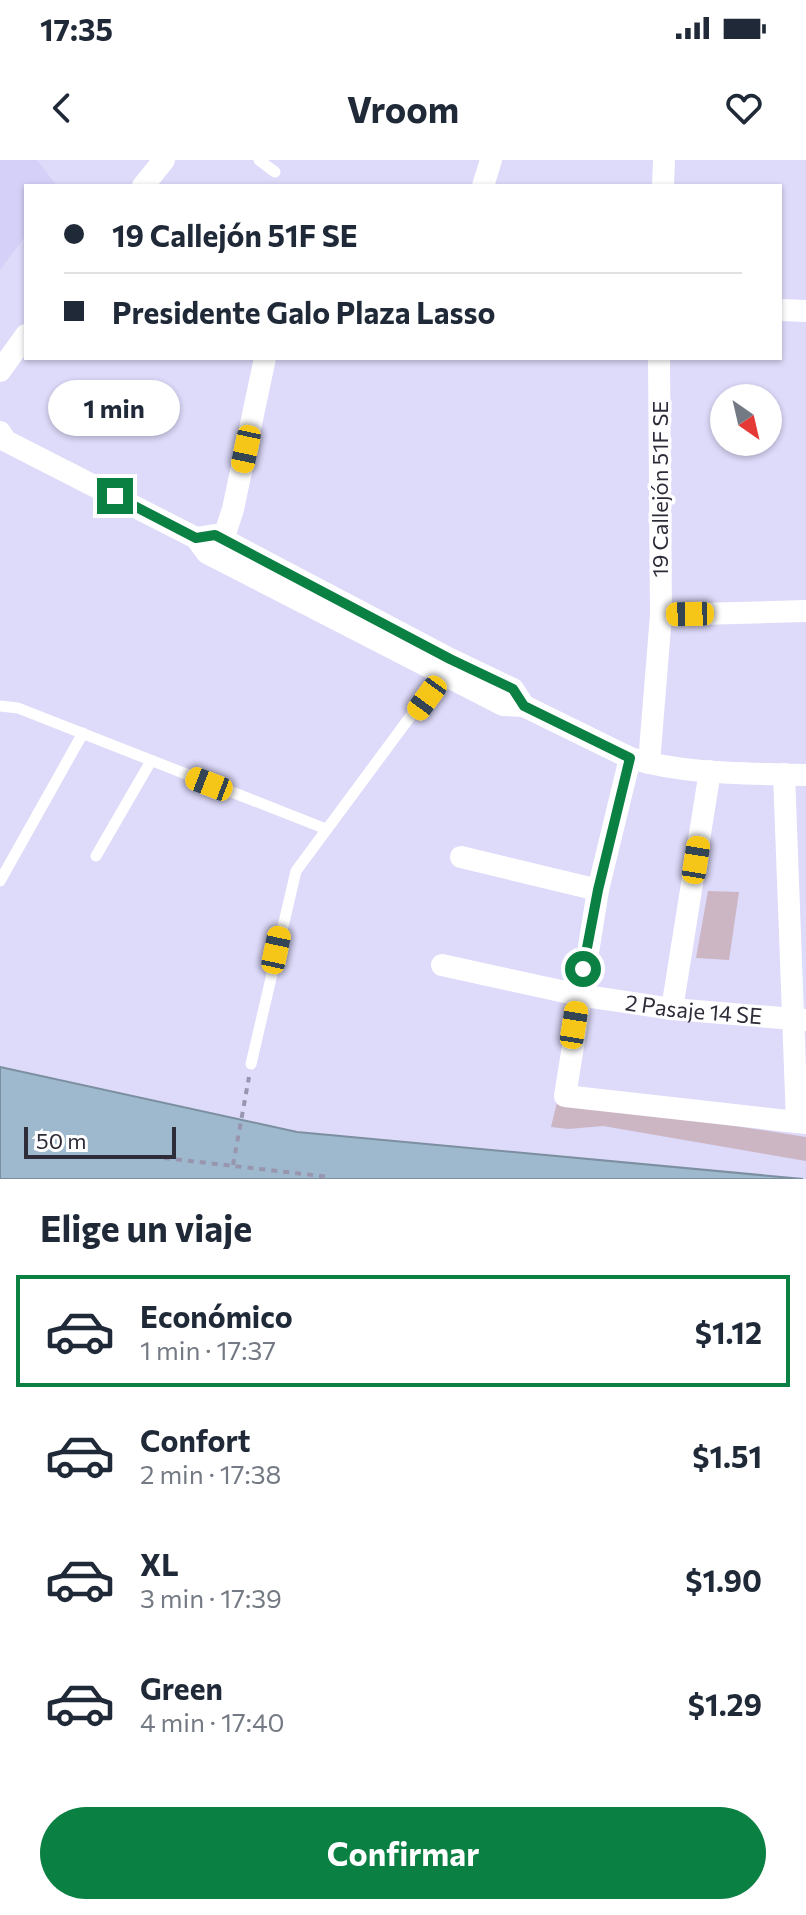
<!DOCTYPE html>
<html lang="es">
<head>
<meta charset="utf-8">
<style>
	:root { --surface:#fff; --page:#f6f6f7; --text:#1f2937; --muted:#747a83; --line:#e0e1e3; --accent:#0b8043 }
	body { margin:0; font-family:Commissioner,sans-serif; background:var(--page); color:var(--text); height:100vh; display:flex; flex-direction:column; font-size:30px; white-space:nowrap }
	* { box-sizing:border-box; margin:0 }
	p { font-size:26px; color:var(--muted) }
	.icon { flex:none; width:44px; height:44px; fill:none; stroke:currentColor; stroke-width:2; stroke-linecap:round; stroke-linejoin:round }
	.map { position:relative; height:1019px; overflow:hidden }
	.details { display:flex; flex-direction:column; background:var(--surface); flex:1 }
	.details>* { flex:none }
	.banner { position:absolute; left:24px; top:24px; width:758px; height:176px; border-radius:0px; box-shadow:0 2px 6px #0004; display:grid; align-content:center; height:176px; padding:0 40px; background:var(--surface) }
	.needle { width:52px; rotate:146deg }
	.buttons { position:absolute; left:710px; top:224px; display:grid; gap:16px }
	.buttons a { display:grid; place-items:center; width:72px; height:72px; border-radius:50%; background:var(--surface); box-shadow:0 2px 6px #0004; font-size:40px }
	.scale { position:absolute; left:24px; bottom:20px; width:152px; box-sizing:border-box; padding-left:8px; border:4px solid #2d2c38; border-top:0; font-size:22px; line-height:28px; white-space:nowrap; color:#2d2c38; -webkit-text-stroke:6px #fff; paint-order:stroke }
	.end { position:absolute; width:36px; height:36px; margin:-18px; border:10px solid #0b8043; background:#fff; box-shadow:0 0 0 4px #fff }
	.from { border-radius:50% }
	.bubble { position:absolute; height:56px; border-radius:28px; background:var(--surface); box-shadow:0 2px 6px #0004; font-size:26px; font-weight:700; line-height:56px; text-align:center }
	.car { position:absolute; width:24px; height:48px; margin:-24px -12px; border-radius:10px; box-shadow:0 0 6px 2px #0007; background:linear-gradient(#f5c518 24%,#345 0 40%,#f5c518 0 76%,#345 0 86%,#f5c518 0) }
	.banner b { display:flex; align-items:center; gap:28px; height:76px; font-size:30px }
	.banner b+b { border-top:2px solid var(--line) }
	.banner i { width:20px; height:20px; background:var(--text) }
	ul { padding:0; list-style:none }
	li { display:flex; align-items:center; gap:24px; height:112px; margin:0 16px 12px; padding:0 24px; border:4px solid transparent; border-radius:0px }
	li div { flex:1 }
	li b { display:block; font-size:30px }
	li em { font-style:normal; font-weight:700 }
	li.on { border-color:var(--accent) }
	li>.icon { width:72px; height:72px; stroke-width:1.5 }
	h2 { padding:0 40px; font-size:36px; line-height:96px }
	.cta { display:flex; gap:16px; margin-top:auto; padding:16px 40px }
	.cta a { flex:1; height:92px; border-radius:48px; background:var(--accent); color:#fff; font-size:32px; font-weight:700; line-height:92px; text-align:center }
	.status { display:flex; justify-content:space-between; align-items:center; height:56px; padding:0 40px; background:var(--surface); direction:ltr }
	.status svg { height:22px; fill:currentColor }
	header { display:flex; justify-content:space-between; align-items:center; height:104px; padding:0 40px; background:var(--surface); font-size:36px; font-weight:700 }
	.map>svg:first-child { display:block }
	.built { fill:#d4d0f7 }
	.green { fill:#cdb6c4 }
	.water { fill:#9eb9cd; stroke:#7c8fa0; stroke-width:2 }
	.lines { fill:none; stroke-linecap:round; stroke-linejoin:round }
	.path { stroke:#9896ae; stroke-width:4; stroke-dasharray:6 6; stroke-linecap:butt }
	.lane { stroke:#fff; stroke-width:11 }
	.street { stroke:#fff; stroke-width:22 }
	.route { stroke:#0b8043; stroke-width:10 }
	.labels { text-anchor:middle; stroke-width:7; stroke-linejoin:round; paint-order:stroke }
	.street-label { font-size:22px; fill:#2d2c38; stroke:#fff }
</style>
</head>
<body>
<div class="status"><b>17:35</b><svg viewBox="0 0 49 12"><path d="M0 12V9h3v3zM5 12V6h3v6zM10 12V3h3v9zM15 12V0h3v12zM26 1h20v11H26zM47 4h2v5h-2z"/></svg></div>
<header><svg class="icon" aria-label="back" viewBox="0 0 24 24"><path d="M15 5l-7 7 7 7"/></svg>Vroom<svg class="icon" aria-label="heart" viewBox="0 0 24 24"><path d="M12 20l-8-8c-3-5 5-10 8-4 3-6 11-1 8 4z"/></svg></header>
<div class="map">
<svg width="806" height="1019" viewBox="0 0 806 1019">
	<rect width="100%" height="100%" fill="#dddafa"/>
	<path class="built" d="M0 0H37L57 26H26V75L0 110Z"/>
	<g class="green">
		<path d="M708 731 739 732 729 800 696 798Z"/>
		<path d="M558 938 806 977V1001L603 966 568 969 551 967Z"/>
	</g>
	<path class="water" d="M0 907 297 972 803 1019H0Z"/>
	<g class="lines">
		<g class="path">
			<path d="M164 998 330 1017"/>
			<path d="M233 1005 249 917"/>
		</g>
		<g class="lane">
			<path d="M259 0 275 12"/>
			<path d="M0 546 18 548 326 669"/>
			<path d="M96 696 151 601"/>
			<path d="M0 721 83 573"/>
			<path d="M251 904 296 711 444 511"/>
		</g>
		<g class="street">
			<path d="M143 26 164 0"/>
			<path d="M483 26 491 0"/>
			<path d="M663 26 664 0"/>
			<path d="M780 150 806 151"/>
			<path d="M0 211 26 175"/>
			<path d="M0 272 6 281 196 378 207 393 503 545 524 546 630 598C687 615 747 613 806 615"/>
			<path d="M196 378 215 375 450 499 513 529 524 546"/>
			<path d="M223 380 233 349 265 198"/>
			<path d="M661 455 806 451"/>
			<path d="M630 598 598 730 565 936 806 963"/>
			<path d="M649 603 661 455 659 198"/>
			<path d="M784 614 797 962"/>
			<path d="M461 697 598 730"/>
			<path id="s1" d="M442 805 579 835 672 849 806 860"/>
			<path d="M672 849 710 611"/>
		</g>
	</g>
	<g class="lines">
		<path class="route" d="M115 336 196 378 215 375 450 499 513 529 524 546 630 598 598 730 583 809"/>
	</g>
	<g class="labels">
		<g class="street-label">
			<text transform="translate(660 329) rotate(-90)" y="8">19 Callejón 51F SE</text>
			<text dy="8" stroke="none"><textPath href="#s1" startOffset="256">2 Pasaje 14 SE</textPath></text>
		</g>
	</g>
</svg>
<div class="buttons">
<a><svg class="needle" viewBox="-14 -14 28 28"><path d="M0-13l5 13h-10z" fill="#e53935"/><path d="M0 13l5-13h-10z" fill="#747a83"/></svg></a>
</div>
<div class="scale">50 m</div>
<i class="end from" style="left:583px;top:809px"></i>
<i class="end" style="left:115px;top:336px"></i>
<div class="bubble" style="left:48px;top:220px;width:132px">1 min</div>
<i class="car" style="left:246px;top:289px;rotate:192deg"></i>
<i class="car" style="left:690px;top:454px;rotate:269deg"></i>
<i class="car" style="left:427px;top:538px;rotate:216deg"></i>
<i class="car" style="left:209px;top:624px;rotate:291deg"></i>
<i class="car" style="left:696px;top:700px;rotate:9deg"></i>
<i class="car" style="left:276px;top:790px;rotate:12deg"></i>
<i class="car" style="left:574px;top:865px;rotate:9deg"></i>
<div class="banner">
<b><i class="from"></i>19 Callejón 51F SE</b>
<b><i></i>Presidente Galo Plaza Lasso</b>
</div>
</div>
<section class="details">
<h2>Elige un viaje</h2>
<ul>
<li class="on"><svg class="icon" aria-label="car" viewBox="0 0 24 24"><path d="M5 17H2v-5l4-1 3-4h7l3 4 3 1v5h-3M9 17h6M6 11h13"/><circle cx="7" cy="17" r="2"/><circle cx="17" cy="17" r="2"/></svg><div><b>Económico</b><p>1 min · 17:37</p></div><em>$1.12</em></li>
<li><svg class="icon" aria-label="car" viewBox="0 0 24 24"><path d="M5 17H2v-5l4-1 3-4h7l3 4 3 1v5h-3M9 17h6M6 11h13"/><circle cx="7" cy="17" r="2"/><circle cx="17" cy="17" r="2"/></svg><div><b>Confort</b><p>2 min · 17:38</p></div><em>$1.51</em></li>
<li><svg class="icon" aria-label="car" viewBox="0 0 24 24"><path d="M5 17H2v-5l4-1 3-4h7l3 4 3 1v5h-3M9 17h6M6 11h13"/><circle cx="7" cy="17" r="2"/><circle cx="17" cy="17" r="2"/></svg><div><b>XL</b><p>3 min · 17:39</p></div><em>$1.90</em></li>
<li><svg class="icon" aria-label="car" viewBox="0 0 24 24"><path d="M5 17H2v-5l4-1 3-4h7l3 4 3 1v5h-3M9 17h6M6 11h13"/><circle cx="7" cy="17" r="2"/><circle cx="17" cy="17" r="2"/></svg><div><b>Green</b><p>4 min · 17:40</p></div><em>$1.29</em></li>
</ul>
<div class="cta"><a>Confirmar</a></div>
</section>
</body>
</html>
